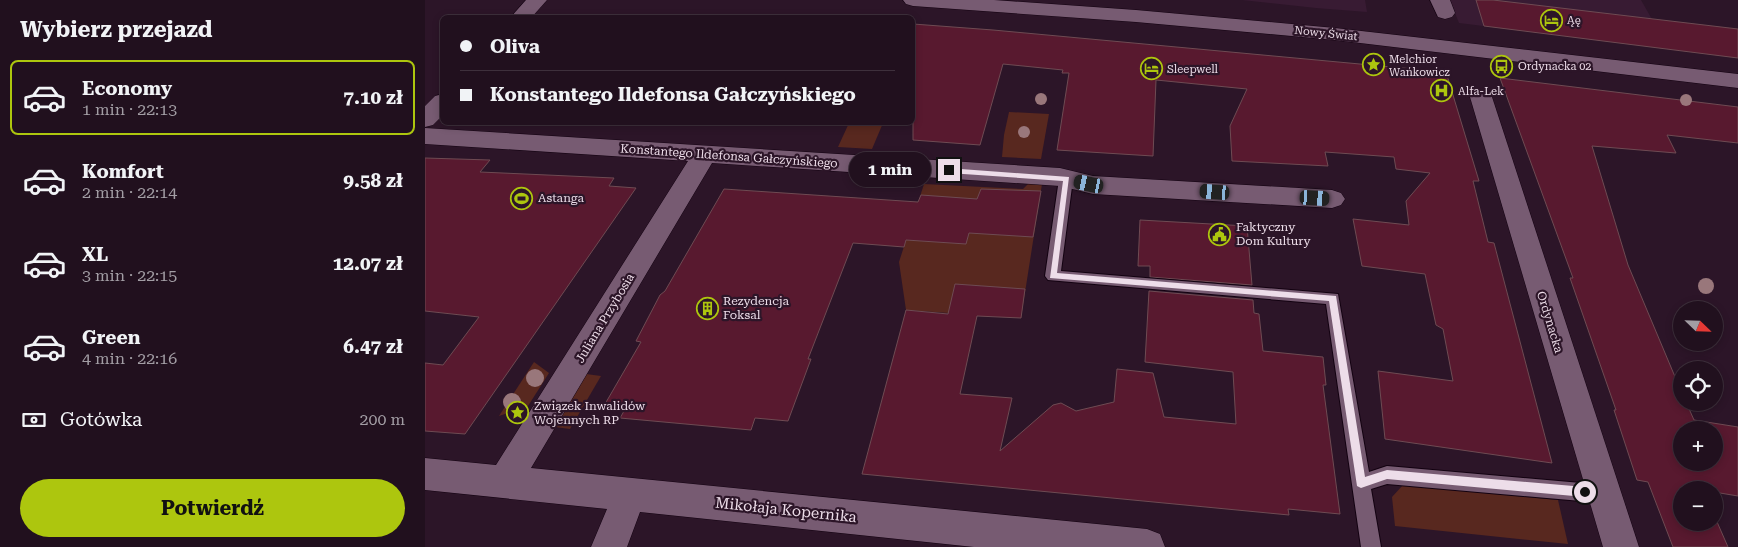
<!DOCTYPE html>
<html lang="pl">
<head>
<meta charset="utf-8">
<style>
	:root { --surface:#21101e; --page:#2d1e2b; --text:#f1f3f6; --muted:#a29da4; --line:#3e303c; --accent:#adc60e }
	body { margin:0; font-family:"Roboto Serif",serif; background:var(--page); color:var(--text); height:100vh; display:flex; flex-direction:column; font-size:19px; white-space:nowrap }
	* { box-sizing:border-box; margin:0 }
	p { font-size:16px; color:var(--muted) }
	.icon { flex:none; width:28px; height:28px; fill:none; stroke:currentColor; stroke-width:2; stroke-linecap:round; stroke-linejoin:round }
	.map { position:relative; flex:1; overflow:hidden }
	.sheet { display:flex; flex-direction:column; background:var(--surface); width:425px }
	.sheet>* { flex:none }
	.hud { position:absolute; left:15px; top:15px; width:475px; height:110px; border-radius:8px; box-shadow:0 2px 8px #0003,0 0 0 1px var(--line); display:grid; align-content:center; height:110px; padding:0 20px; background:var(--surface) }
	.needle { width:32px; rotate:113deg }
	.tools { position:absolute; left:1248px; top:301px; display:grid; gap:10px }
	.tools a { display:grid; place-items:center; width:50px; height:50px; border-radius:50%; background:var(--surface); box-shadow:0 2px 8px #0003,0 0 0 1px var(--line); font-size:25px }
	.end { position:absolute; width:22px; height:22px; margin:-11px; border:6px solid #eddde9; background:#111; box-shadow:0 0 0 2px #111 }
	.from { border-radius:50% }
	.bubble { position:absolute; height:35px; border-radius:18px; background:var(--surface); box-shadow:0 2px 8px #0003,0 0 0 1px var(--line); font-size:16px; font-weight:700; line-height:35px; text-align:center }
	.car { position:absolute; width:15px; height:30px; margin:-15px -8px; border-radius:6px; box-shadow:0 0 4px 1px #0007; background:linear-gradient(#222 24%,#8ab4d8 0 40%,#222 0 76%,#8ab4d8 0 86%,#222 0) }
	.hud b { display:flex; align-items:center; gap:18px; height:48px; font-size:19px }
	.hud b+b { border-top:1px solid var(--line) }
	.hud i { width:12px; height:12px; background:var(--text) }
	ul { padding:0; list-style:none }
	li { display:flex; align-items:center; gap:15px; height:75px; margin:0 10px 8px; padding:0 10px; border:2px solid transparent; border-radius:8px }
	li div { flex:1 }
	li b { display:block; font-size:19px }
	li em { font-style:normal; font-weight:700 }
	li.selected { border-color:var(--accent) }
	li>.icon { width:45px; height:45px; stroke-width:1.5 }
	h2 { padding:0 20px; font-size:22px; line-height:60px }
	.pay { display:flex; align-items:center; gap:12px; height:55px; padding:0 20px; font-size:19px }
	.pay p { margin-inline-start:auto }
	.primary-button { display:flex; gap:10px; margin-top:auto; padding:10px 20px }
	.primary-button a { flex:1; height:58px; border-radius:30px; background:var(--accent); color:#111; font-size:20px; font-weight:700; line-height:58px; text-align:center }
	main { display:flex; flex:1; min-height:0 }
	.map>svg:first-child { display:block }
	.built { fill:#381b33 }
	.green { fill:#58281f }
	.building { fill:#58192f; stroke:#6e4b53; fill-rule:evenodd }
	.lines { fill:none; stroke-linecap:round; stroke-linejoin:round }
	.lane-casing { stroke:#130211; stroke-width:2 }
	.street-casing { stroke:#130211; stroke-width:1 }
	.lane { fill:#775b72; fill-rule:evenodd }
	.street { fill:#775b72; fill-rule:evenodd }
	.tree { fill:#99777b }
	.route { fill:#eddde9 }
	.labels { text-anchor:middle; stroke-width:4.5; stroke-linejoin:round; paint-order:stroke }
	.far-poi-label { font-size:11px; fill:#eddde9; stroke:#2c1528; text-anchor:start }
	.far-street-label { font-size:11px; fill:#eddde9; stroke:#2c1528 }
	.street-label { font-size:12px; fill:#eddde9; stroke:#2c1528 }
	.poi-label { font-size:12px; fill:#eddde9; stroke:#2c1528; text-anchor:start }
	.near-street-label { font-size:15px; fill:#eddde9; stroke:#2c1528 }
</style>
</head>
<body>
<main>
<section class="sheet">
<h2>Wybierz przejazd</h2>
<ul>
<li class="selected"><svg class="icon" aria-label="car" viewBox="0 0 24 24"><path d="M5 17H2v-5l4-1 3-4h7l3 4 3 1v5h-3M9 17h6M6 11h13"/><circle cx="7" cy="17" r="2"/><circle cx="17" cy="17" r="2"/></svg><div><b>Economy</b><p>1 min · 22:13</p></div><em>7.10 zł</em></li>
<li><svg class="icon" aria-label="car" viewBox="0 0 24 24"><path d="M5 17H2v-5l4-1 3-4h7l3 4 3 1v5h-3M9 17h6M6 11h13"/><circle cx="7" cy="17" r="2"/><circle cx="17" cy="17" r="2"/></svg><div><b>Komfort</b><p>2 min · 22:14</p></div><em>9.58 zł</em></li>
<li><svg class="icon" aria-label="car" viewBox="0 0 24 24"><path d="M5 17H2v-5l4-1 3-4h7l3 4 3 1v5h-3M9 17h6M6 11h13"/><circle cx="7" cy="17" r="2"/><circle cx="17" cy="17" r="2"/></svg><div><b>XL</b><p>3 min · 22:15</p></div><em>12.07 zł</em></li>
<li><svg class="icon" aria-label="car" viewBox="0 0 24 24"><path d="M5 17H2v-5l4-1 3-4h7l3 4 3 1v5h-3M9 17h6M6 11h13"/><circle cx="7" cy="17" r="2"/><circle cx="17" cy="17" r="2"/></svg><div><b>Green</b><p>4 min · 22:16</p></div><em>6.47 zł</em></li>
</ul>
<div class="pay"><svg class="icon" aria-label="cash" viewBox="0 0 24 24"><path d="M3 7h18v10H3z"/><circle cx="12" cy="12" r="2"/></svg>Gotówka<p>200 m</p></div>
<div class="primary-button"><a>Potwierdź</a></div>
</section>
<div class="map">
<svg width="1313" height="547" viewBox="0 0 1313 547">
	<rect width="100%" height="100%" fill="#2c1528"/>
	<g class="built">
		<path d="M817 0H940L942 12 891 8Z"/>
		<path d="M1025 0H1216L1244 49 1034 23Z"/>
	</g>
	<g class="green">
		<path d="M584 112 624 114 616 159 577 157 579 135Z"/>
		<path d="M424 123H458L447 149 413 147Z"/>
		<path d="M604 183 617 184 596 318 481 310 474 262 499 184 598 189Z"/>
		<path d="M109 362 124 373 103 406 74 416Z"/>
		<path d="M161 374 176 376 145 429 130 427Z"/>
		<path d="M978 485 1133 500 1143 544 970 526 967 497Z"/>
	</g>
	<g class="building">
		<path d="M1051 0H1068L1313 29V58L1059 26Z"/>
		<path d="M488 24 568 30 1021 72 1054 181H1048L1063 242 1069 243 1127 463 960 439 953 371 1028 381 1018 329 1011 325 1000 274 937 266 928 219 984 225 981 201 1005 173 971 169 969 157 900 152 903 166 807 161 805 126 822 89 731 80 728 156 632 150 644 73H637L638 70 578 64 555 145 488 140Z"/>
		<path d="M1075 78 1313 107V143L1242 135 1251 153 1167 146 1203 265 1256 391V402H1261L1269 420 1313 427V496L1289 492V490H1256V522H1289V515L1303 547H1248L1223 482 1212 480 1189 410H1191L1145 278H1148ZM1256 430H1289V462H1256Z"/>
		<path d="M0 158 65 160 55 172 189 178 184 186 211 188 40 434 0 431V363L18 365 54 317 0 311Z"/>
		<path d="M299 189 493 202 496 195 552 199 556 189 616 191 608 237 544 233 541 244 481 240 479 247 428 243 383 359H386L363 421 330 418 326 430 195 418 202 406 180 404 216 342 211 341 235 295 240 291Z"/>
		<path d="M715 220 822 226 827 285 725 277V266H713Z"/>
		<path d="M530 284 600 289 596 318 552 316 535 394 587 398 575 451 628 405 636 403 651 411 689 402 692 369 728 373 739 417 811 424 808 372 720 362 724 291 828 300 829 313 834 314 838 351 898 357 901 385H898L915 514 863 509 864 515 437 474 481 310 523 314Z"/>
	</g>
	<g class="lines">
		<defs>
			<path id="lane" d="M641 174 646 176 648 179 636 271 913 294 944 472 962 466 1179 485 1186 488 1188 494 1186 500 1179 503 962 484 946 489 956 547H936L901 304 623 280 620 276 634 179 636 176Z"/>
			<g id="street">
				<path d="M101 0H122L106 18H85Z"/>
				<path d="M478 0H569L711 10 910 28 1313 74V88L910 40 711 22 488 6 481 4Z"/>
				<path d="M1005 0H1025L1030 13 1027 17 1020 19 1013 17Z"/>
				<path d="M1056 90 1064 92 1067 97 1214 547H1178L1045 97 1048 92Z"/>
				<path d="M18 94V115L8 125 0 127V106L10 96Z"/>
				<path d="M0 128 635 168 668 176 907 190 916 193 920 199 916 205 907 208 668 194 635 186 287 163 106 468 722 529 735 534 740 547H549L215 512 202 547H166L182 509 0 490V458L71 465 263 161 0 144Z"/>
			</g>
		</defs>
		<use href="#lane" class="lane-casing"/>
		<use href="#street" class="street-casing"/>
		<use href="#lane" class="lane"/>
		<use href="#street" class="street"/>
	</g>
	<g class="tree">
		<circle cx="616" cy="99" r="6"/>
		<circle cx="1261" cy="100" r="6"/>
		<circle cx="599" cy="132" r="6"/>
		<circle cx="1281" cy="286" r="8"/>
		<circle cx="110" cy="378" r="9"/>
		<circle cx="87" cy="402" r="9"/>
	</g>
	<path class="route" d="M522 168 644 177 632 273 911 296 940 477 962 470 1160 487 1164 488V495L1160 497 962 479 936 488 932 486 904 301 625 278 638 181 524 173 522 172Z"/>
	<defs>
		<symbol id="hotel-ring" viewBox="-11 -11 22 22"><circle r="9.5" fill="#2c1528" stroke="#adc60e" stroke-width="1.5"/><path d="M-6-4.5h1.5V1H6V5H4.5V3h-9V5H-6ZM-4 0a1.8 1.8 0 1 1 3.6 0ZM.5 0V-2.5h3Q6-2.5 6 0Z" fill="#adc60e"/></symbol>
		<symbol id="sight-ring" viewBox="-11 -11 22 22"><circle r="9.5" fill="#2c1528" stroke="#adc60e" stroke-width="1.5"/><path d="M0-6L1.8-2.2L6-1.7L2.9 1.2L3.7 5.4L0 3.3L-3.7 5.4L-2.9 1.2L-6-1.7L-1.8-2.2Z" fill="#adc60e"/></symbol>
		<symbol id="bus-ring" viewBox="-11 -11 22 22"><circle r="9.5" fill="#2c1528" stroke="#adc60e" stroke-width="1.5"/><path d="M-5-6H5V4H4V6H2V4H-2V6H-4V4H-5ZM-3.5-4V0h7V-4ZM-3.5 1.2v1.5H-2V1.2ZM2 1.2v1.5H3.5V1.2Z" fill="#adc60e"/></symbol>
		<symbol id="hospital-ring" viewBox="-11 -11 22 22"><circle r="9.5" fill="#2c1528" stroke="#adc60e" stroke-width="1.5"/><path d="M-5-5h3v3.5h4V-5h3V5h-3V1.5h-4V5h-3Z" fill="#adc60e"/></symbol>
		<symbol id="stadium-ring" viewBox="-11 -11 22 22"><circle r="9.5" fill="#2c1528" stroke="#adc60e" stroke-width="1.5"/><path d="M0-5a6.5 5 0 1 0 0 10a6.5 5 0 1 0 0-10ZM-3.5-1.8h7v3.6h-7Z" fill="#adc60e"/></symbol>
		<symbol id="civic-ring" viewBox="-11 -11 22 22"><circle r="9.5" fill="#2c1528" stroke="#adc60e" stroke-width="1.5"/><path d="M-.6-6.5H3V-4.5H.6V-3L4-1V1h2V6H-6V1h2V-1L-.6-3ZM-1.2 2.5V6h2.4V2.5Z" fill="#adc60e"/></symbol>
		<symbol id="building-ring" viewBox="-11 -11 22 22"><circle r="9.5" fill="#2c1528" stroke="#adc60e" stroke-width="1.5"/><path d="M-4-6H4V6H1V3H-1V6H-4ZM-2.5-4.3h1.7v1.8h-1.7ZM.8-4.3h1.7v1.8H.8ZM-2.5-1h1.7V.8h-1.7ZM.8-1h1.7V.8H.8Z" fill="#adc60e"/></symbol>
	</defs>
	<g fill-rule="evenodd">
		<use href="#hotel-ring" x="1114" y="8" width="25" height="25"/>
		<use href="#sight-ring" x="936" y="52" width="25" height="25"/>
		<use href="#bus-ring" x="1064" y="54" width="25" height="25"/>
		<use href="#hotel-ring" x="714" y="56" width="25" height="25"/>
		<use href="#hospital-ring" x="1004" y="78" width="25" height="25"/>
		<use href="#stadium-ring" x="84" y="186" width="25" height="25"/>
		<use href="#civic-ring" x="782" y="222" width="25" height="25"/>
		<use href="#building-ring" x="270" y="296" width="25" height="25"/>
		<use href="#sight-ring" x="80" y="400" width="25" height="25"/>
	</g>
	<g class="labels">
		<g class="far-poi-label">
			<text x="1142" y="24">Ąę</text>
			<text x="964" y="63">Melchior<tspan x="964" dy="13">Wańkowicz</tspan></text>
			<text x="1093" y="70">Ordynacka 02</text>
			<text x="742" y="73">Sleepwell</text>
			<text x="1033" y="95">Alfa-Lek</text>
		</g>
		<g class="far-street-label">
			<text transform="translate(901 33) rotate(6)" y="4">Nowy Świat</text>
		</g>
		<g class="street-label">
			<text transform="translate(304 156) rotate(4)" y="4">Konstantego Ildefonsa Gałczyńskiego</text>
			<text transform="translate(180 318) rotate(-59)" y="4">Juliana Przybosia</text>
			<text transform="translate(1125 322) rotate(73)" y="4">Ordynacka</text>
		</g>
		<g class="poi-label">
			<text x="113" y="202">Astanga</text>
			<text x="811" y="231">Faktyczny<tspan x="811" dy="14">Dom Kultury</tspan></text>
			<text x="298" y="305">Rezydencja<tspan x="298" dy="14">Foksal</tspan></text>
			<text x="109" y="410">Związek Inwalidów<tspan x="109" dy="14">Wojennych RP</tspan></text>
		</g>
		<g class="near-street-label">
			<text transform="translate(361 510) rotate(6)" y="5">Mikołaja Kopernika</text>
		</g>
	</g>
</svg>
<div class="tools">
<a><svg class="needle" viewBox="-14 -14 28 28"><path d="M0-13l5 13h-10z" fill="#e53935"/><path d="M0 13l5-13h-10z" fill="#a29da4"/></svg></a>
<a><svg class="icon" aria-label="locate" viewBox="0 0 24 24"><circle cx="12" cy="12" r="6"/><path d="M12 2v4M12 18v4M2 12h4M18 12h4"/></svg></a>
<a>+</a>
<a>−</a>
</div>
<i class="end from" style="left:1160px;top:492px"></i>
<i class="end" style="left:524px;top:170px"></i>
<div class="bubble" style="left:424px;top:152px;width:82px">1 min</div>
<i class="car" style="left:664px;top:184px;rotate:282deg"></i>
<i class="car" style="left:790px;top:192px;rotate:274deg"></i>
<i class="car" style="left:890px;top:198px;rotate:93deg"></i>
<div class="hud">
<b><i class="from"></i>Oliva</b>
<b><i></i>Konstantego Ildefonsa Gałczyńskiego</b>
</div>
</div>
</main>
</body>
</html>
